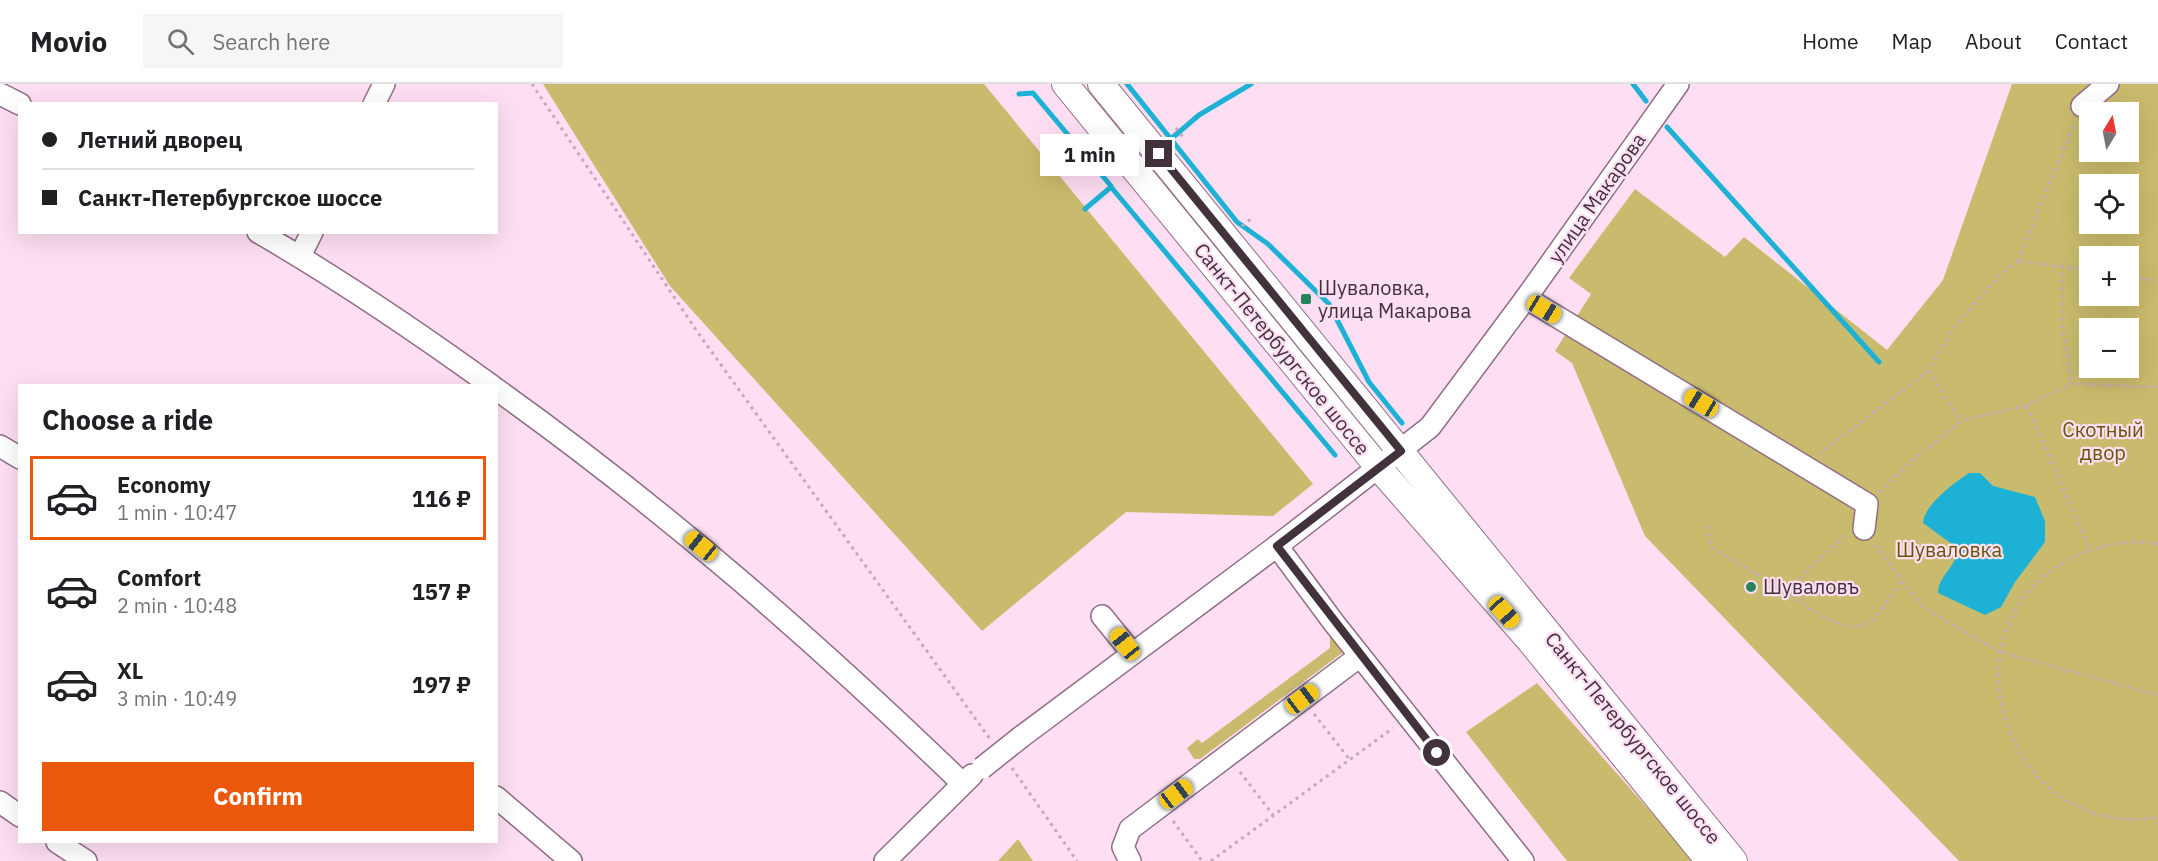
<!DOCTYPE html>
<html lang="en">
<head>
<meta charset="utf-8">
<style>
	:root { --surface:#fff; --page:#f6f6f6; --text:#202124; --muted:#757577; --line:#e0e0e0; --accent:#ea580c }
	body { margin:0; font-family:"IBM Plex Sans",sans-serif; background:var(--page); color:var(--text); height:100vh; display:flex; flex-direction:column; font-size:22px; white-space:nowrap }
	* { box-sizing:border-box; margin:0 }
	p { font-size:20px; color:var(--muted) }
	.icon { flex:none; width:33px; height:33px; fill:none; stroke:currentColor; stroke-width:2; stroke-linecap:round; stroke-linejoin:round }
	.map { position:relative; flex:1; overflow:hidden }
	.side { position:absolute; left:18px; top:300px; width:480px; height:459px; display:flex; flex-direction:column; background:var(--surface); border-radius:0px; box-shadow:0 6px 24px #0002 }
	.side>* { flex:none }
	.banner { position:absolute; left:18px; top:18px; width:480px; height:132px; border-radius:0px; box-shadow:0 6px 24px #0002; display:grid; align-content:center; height:132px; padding:0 24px; background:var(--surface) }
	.needle { width:39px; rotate:10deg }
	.buttons { position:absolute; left:2079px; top:18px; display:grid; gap:12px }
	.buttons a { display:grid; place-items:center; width:60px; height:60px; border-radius:0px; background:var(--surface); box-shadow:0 6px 24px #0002; font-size:30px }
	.end { position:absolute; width:27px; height:27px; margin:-14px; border:8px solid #41323c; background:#fff; box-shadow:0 0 0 3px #fff }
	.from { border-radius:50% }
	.bubble { position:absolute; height:42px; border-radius:0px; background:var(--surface); box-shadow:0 6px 24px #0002; font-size:20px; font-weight:700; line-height:42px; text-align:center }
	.car { position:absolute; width:18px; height:36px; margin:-18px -9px; border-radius:8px; box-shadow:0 0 4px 2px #0007; background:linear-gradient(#f5c518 24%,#345 0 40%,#f5c518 0 76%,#345 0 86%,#f5c518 0) }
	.banner b { display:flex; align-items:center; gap:21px; height:57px; font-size:22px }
	.banner b+b { border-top:2px solid var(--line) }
	.banner i { width:15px; height:15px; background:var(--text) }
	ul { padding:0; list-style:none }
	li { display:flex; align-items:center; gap:18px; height:84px; margin:0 12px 9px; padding:0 12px; border:3px solid transparent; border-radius:0px }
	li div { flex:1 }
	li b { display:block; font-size:22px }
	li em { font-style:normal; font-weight:700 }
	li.on { border-color:var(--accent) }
	li>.icon { width:54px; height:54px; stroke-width:1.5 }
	h2 { padding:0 24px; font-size:27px; line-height:72px }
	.button { display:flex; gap:12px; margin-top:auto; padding:12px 24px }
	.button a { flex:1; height:69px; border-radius:0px; background:var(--accent); color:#fff; font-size:24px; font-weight:700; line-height:69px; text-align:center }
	header { display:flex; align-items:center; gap:36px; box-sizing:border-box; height:84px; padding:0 30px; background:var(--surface); border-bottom:2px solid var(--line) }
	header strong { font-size:28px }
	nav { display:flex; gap:33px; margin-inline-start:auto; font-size:21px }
	.search { width:420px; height:54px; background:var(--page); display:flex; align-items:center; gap:15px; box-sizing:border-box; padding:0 21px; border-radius:0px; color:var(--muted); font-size:22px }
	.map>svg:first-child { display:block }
	.green { fill:#c9bb6d; fill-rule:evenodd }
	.water { fill:#1db2d5 }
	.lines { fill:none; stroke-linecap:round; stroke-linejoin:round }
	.stream { stroke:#1db2d5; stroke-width:5 }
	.minor-casing { stroke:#916e85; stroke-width:24 }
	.major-casing { stroke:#916e85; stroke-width:28 }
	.path { stroke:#c3a9ba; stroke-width:3; stroke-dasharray:3 4.5; stroke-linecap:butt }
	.minor { stroke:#fff; stroke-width:21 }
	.major { stroke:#fff; stroke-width:26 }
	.minor-bridge-casing { stroke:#916e85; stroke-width:24; stroke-linecap:butt }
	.minor-bridge { stroke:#fff; stroke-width:21 }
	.route { stroke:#41323c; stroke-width:8 }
	.poi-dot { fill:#278359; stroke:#fddef2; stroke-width:2 }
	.labels { text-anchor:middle; stroke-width:4.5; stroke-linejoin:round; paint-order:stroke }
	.street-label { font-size:20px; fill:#41323c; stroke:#fddef2 }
	.poi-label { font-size:20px; fill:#41323c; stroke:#fddef2; text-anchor:start }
	.park-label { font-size:20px; fill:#635605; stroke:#fddef2 }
</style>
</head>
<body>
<header>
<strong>Movio</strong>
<div class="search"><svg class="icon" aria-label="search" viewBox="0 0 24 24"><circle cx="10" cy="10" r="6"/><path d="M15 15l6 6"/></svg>Search here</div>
<nav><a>Home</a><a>Map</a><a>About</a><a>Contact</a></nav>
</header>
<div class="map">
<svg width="2158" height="777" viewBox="0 0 2158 777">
	<rect width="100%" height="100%" fill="#fddef2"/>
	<g class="green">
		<path d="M543 0H984L1313 400 1273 432 1126 428 982 547 670 202Z"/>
		<path d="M2012 0H2158V777H1959L1645 452 1572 279 1555 267 1591 210 1569 194 1635 105 1725 173 1744 153 1887 266 1943 196ZM2090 28H2128V68H2090ZM2090 100H2128V140H2090ZM2090 172H2128V212H2090ZM2090 244H2128V284H2090Z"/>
		<path d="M1334 551 1344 563 1342 569 1200 675H1194L1187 664 1198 655 1202 659 1330 564V553Z"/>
		<path d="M1537 599 1680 761 1693 777H1567L1466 648Z"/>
		<path d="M1018 755 1033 777H998Z"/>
	</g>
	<path class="water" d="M1969 389H1980L1993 402 2035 413 2045 437V458L2015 498 2001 523 1985 531 1938 509C1938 491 1960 481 1956 463L1923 439C1924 421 1954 399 1969 389Z"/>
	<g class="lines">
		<g class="stream">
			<path d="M1127 0 1237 138 1268 160 1329 220 1369 298 1402 339"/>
			<path d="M1633 0 1646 17"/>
			<path d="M1019 10 1033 9 1111 102"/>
			<path d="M1667 43 1879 278"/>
			<path d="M1172 54 1199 31 1251 0"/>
			<path d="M1085 125 1111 103 1335 371"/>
		</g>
		<defs>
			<g id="minor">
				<path d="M0 10 20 20"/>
				<path d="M374 20 384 0"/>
				<path d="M2082 22 2108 0"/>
				<path d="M258 148C339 195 416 247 492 302"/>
				<path d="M300 172 312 148"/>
				<path d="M1526 214 1867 420 1864 445"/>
				<path d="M496 305C664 425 814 556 962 699"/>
				<path d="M0 362 20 374"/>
				<path d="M1277 462 1334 539 1523 777"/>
				<path d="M1102 532 1132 569"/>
				<path d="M1021 653 1277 462 1430 343 1526 214 1678 0"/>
				<path d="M496 713 571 777"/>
				<path d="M0 718 20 732"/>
				<path d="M57 758 86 777"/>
				<path d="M885 777 972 691"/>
				<path d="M1130 777 1123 763 1130 745 1360 572"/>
			</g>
			<g id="major">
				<path d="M1065 0 1379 384 1530 557 1709 777"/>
				<path d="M1101 0 1734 777"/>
			</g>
		</defs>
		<use href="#minor" class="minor-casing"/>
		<use href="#major" class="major-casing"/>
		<g class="path">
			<path d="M532 0 696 246 990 655"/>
			<path d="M1176 44 1183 53"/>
			<path d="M1242 142 1251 135"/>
			<path d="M2018 177 2074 40"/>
			<path d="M2061 181 2062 240 2072 300"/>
			<path d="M2128 192 2158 197"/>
			<path d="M1928 287 1961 337"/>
			<path d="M2027 322 2090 465"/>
			<path d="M1819 370 1928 287 1956 241 1998 193 2018 177 2090 186"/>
			<path d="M1879 408 1908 380 1961 337 2027 321 2072 300 2158 303"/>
			<path d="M1707 442 1710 463 1785 507 1847 450"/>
			<path d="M2158 460C2129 455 2101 460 2074 473 1934 541 2005 759 2158 733"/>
			<path d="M1875 461 1923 523 1975 554 2001 568 2158 611"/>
			<path d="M1785 507C1803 519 1847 555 1869 538 1882 529 1892 509 1901 497"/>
			<path d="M1314 630 1350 676"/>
			<path d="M1012 684 1077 777"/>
			<path d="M1240 688 1273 731"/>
			<path d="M1173 737 1202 777"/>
			<path d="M1211 777 1393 644"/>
		</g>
		<use href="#minor" class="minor"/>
		<use href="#major" class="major"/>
		<defs>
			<path id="minor-bridge" d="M982 684 1021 653"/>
		</defs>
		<use href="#minor-bridge" class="minor-bridge-casing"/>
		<use href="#minor-bridge" class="minor-bridge"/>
	</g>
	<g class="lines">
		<path class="route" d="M1159 70 1401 367 1277 462 1437 669"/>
	</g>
	<g class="poi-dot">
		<rect x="1300" y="209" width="12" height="12" rx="3"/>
		<circle cx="1751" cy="503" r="6"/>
	</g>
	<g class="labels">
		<g class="street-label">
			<text transform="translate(1597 114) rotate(-55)" y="7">улица Макарова</text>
			<text transform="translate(1282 265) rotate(51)" y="7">Санкт-Петербургское шоссе</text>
			<text transform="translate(1633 654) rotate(51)" y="7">Санкт-Петербургское шоссе</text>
		</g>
		<g class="poi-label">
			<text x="1318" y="211">Шуваловка,<tspan x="1318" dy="23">улица Макарова</tspan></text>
			<text x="1763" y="510">Шуваловъ</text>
		</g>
		<g class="park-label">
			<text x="2103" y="353">Скотный<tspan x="2103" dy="23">двор</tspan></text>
			<text x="1949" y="473">Шуваловка</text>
		</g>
	</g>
</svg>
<div class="buttons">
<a><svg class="needle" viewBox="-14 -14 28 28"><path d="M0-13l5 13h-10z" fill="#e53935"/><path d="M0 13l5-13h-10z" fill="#757577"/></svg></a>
<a><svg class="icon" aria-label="locate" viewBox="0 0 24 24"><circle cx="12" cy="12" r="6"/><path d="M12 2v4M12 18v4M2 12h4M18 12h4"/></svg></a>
<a>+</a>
<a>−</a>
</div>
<i class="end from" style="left:1437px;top:669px"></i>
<i class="end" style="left:1159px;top:70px"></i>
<div class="bubble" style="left:1040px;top:50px;width:99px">1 min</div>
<i class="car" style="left:1544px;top:225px;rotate:121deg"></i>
<i class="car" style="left:1701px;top:319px;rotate:301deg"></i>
<i class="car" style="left:701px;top:462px;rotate:309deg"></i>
<i class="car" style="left:1504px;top:528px;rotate:138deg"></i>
<i class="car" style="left:1125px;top:560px;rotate:321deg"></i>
<i class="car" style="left:1302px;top:615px;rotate:53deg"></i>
<i class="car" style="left:1176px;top:710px;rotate:53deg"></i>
<div class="banner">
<b><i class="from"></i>Летний дворец</b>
<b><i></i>Санкт-Петербургское шоссе</b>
</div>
<section class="side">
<h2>Choose a ride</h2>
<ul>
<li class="on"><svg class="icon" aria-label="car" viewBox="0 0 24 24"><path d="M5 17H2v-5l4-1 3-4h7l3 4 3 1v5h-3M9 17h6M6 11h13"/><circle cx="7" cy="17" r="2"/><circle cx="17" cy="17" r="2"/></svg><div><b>Economy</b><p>1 min · 10:47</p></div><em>116 ₽</em></li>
<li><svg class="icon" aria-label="car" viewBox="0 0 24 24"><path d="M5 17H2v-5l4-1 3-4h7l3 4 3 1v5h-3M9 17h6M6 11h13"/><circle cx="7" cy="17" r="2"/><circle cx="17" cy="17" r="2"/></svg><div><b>Comfort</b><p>2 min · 10:48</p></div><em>157 ₽</em></li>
<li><svg class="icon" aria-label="car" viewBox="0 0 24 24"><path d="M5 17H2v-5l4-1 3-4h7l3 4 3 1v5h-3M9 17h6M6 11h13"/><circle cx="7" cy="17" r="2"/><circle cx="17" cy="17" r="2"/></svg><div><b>XL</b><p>3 min · 10:49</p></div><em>197 ₽</em></li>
</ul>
<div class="button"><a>Confirm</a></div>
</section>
</div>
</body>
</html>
